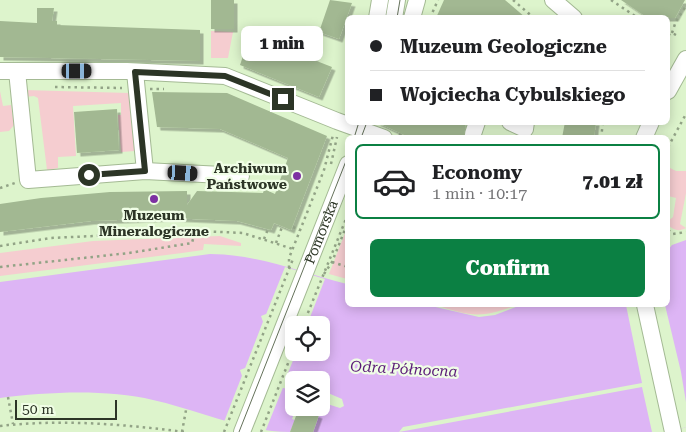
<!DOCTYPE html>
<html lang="en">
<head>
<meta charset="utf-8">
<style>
	:root { --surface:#fff; --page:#f6f6f6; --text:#202124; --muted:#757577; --line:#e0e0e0; --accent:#0b8043 }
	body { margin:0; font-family:"Roboto Serif",serif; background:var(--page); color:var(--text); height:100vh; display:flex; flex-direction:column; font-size:19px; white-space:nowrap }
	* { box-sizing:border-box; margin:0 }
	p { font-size:16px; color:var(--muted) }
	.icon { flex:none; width:28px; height:28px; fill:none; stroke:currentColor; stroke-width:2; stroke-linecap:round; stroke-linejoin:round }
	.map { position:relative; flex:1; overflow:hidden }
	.drawer { position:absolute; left:345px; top:135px; width:325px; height:172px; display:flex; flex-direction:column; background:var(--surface); border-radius:8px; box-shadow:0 2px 12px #0003 }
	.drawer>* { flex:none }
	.top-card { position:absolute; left:345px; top:15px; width:325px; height:110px; border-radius:8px; box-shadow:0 2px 12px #0003; display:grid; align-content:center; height:110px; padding:0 25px; background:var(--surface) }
	.buttons { position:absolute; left:285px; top:316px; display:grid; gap:10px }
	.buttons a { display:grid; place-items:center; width:45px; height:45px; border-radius:8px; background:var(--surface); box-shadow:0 2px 12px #0003; font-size:25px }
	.scale { position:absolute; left:15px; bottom:12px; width:102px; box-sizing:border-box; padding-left:5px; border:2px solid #2c3526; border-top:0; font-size:14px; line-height:18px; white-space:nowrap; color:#2c3526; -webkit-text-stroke:4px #f0fee6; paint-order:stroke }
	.end { position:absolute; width:22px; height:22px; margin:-11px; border:6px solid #2c3526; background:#fff; box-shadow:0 0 0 2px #fff }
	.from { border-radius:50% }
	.bubble { position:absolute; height:35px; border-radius:8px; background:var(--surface); box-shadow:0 2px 12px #0003; font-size:16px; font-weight:800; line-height:35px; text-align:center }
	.car { position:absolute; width:15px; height:30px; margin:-15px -8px; border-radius:6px; box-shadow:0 0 4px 1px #0007; background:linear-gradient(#222 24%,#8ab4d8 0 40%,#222 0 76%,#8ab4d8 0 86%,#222 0) }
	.top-card b { display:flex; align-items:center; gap:18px; height:48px; font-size:19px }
	.top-card b+b { border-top:1px solid var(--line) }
	.top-card i { width:12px; height:12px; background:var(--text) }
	ul { padding:9px 0 0; list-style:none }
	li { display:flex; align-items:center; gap:15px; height:75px; margin:0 10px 8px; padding:0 15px; border:2px solid var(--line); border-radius:8px }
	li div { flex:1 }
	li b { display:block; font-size:19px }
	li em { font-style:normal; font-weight:800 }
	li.current { border-color:var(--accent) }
	li>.icon { width:45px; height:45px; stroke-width:1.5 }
	.action { display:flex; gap:10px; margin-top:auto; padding:10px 25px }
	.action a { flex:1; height:58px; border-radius:8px; background:var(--accent); color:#fff; font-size:20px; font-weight:800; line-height:58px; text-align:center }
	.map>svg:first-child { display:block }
	.green { fill:#f5cdd0 }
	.water { fill:#ddb5f5; fill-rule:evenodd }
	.pier { fill:#ddf4cc }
	.building { fill:#a2b892; filter:url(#shadow) }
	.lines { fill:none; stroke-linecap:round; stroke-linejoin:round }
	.minor-casing { stroke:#a4ba94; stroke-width:18 }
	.path { stroke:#92a386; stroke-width:2.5; stroke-dasharray:2.5 4; stroke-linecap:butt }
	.minor { stroke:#fff; stroke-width:16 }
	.tram { stroke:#64715a; stroke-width:1 }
	.route { stroke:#2c3526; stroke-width:6 }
	.poi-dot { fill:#7d31a2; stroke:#f0fee6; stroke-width:2 }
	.labels { text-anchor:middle; stroke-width:4.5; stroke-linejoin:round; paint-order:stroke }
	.poi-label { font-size:14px; font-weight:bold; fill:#2c3526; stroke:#f0fee6; text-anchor:end }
	.street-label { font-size:14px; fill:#2c3526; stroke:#f0fee6 }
	.water-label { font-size:15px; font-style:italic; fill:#5a1a77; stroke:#f0fee6 }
</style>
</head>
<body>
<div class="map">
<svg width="686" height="432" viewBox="0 0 686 432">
	<defs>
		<filter id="shadow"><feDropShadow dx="3.5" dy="3.5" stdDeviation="0" flood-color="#0004"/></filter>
	</defs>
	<rect width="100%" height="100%" fill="#ddf4cc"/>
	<g class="green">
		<path d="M211 31 233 32 228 58H211Z"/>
		<path d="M24 90 129 93 135 151 121 152 118 115H121V103L73 106 76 156 58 157V168L47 170 38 98 34 96 25 97Z"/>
		<path d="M0 91 3 106 11 105 14 125 9 131 0 132Z"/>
		<path d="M668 167 676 171H686V193L680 224 686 228C678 232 674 230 668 225V221L673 217 676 198 668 196Z"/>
		<path d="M347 228V279L329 274Z"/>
		<path d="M220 236 241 243V246L204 244 203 250 182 253 0 276V253L93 241Z"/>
		<path d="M435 305H517C480 319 471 316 435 305Z"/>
	</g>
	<path class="water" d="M686 240V427L672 432H313L319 415 298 408H321V402L340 408 344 406 342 399 321 390V380H294V384L245 368 240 370 242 376 294 391 291 410 295 411 292 419 295 420 290 432C245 432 198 410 153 400 107 389 47 392 0 398V282L210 254C257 254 302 273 347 284L348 305H427L479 317 495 315 521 305H668V250L672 245ZM266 314 302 325H321V352H294L263 322 261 316Z"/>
	<g class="pier">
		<path d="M285 267 325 279 307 325H294L265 317Z"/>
		<path d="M626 305H665L681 372 686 402V427L672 432H652L642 387 399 432 403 427 642 383Z"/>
		<path d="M264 319 294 327V352L296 353 284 383 244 371Z"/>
		<path d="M243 373 284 385 265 432 224 422Z"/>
	</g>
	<g class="building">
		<rect x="211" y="0" width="23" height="29"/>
		<path d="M330 0 352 3 339 39 319 32Z"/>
		<path d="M444 0H505L526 18H436Z"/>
		<path d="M621 0H685L675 18H648Z"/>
		<path d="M37 8H54L52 21H57V25L200 30V61L0 57V21L37 23Z"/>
		<path d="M251 32 315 57 314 60 332 67 319 97 240 65Z"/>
		<path d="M152 92 227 93 327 136 291 230 274 223 271 230 237 221 170 218 91 221 0 232V204L41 198 110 192 187 191V205L197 191 263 193 264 189 275 194 288 158 220 129 157 127Z"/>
		<path d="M117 109 119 150 77 153 74 112Z"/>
		<path d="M376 122H466L464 138H411Z"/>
		<path d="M565 122H596L594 138H562Z"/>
		<path d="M299 408 319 415 313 432H290Z"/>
	</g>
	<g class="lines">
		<defs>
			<g id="minor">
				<path d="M553 0 574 18"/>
				<path d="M377 18 380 0"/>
				<path d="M394 18 397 0"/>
				<path d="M412 18 417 0"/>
				<path d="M0 71H127L225 76 337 121 384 138"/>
				<path d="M17 71 28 180 145 171 241 176"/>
				<path d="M135 72 145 171"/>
				<path d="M668 91 686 59"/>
				<path d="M510 122 525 129 526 122"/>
				<path d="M473 134 477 122"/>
				<path d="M644 138 651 122"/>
				<path d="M645 305 673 432"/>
				<path id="s1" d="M242 432 348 164"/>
			</g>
		</defs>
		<use href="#minor" class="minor-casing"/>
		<g class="path">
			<path d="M513 0 534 18"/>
			<path d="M611 0 638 18"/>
			<path d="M430 18 438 0"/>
			<path d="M672 33 676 21 686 6"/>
			<path d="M668 35 672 33 676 35"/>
			<path d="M55 87 122 88"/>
			<path d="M150 89H164"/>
			<path d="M399 134 407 138"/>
			<path d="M601 138 603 122"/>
			<path d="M668 147 686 114"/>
			<path d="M331 164 337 137"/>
			<path d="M0 188 15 183"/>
			<path d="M293 227 300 230"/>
			<path d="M668 230 673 234 686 232"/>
			<path d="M264 239 268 229"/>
			<path d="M276 243 282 227"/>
			<path d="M0 246 51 238 199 231 243 233 293 249"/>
			<path d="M332 262 348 267"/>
			<path d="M0 267 129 253 192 243 195 231"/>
			<path d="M289 268V258L324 170 333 135"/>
			<path d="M324 274 332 262 348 222"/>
			<path d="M477 305H486"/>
			<path d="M303 325 348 214"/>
			<path d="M8 397 13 424"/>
			<path d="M0 426C62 419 122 424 184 432"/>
			<path d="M182 432 186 410"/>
			<path d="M224 432 293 259"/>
			<path d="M261 432 294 348"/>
		</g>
		<use href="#minor" class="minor"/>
		<g class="tram">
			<path d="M397 18 400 0"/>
			<path d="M354 138 359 122"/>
			<path d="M361 138 367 122"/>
			<path d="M239 432 348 156"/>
		</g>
	</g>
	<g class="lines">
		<path class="route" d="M89 175 145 171 135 72 225 76 283 99"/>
	</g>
	<g class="poi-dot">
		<circle cx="297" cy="176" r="5"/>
		<circle cx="154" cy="199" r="5"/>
	</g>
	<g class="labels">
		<g class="poi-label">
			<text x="287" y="173">Archiwum<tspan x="287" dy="16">Państwowe</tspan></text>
			<text x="154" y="220" text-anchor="middle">Muzeum<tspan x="154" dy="16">Mineralogiczne</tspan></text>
		</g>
		<g class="street-label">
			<text dy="5" stroke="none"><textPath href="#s1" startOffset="215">Pomorska</textPath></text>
		</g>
		<g class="water-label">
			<text transform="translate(404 369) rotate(3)" y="5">Odra Północna</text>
		</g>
	</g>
</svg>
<div class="buttons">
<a><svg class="icon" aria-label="locate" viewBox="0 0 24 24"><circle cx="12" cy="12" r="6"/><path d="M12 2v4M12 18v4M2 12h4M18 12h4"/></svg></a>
<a><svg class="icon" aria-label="layers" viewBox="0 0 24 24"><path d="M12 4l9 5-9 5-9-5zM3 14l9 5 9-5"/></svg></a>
</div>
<div class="scale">50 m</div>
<i class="end from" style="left:89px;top:175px"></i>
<i class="end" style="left:283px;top:99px"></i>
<div class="bubble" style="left:241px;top:26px;width:82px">1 min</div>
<i class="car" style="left:77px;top:71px;rotate:90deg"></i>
<i class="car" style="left:183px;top:173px;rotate:93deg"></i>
<div class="top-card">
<b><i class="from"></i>Muzeum Geologiczne</b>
<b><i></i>Wojciecha Cybulskiego</b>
</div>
<section class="drawer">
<ul>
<li class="current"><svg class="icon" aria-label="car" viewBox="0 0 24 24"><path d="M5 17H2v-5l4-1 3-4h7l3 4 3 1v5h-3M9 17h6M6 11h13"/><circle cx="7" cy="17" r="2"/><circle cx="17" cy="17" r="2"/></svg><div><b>Economy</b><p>1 min · 10:17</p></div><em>7.01 zł</em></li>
</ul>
<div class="action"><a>Confirm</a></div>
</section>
</div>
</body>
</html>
